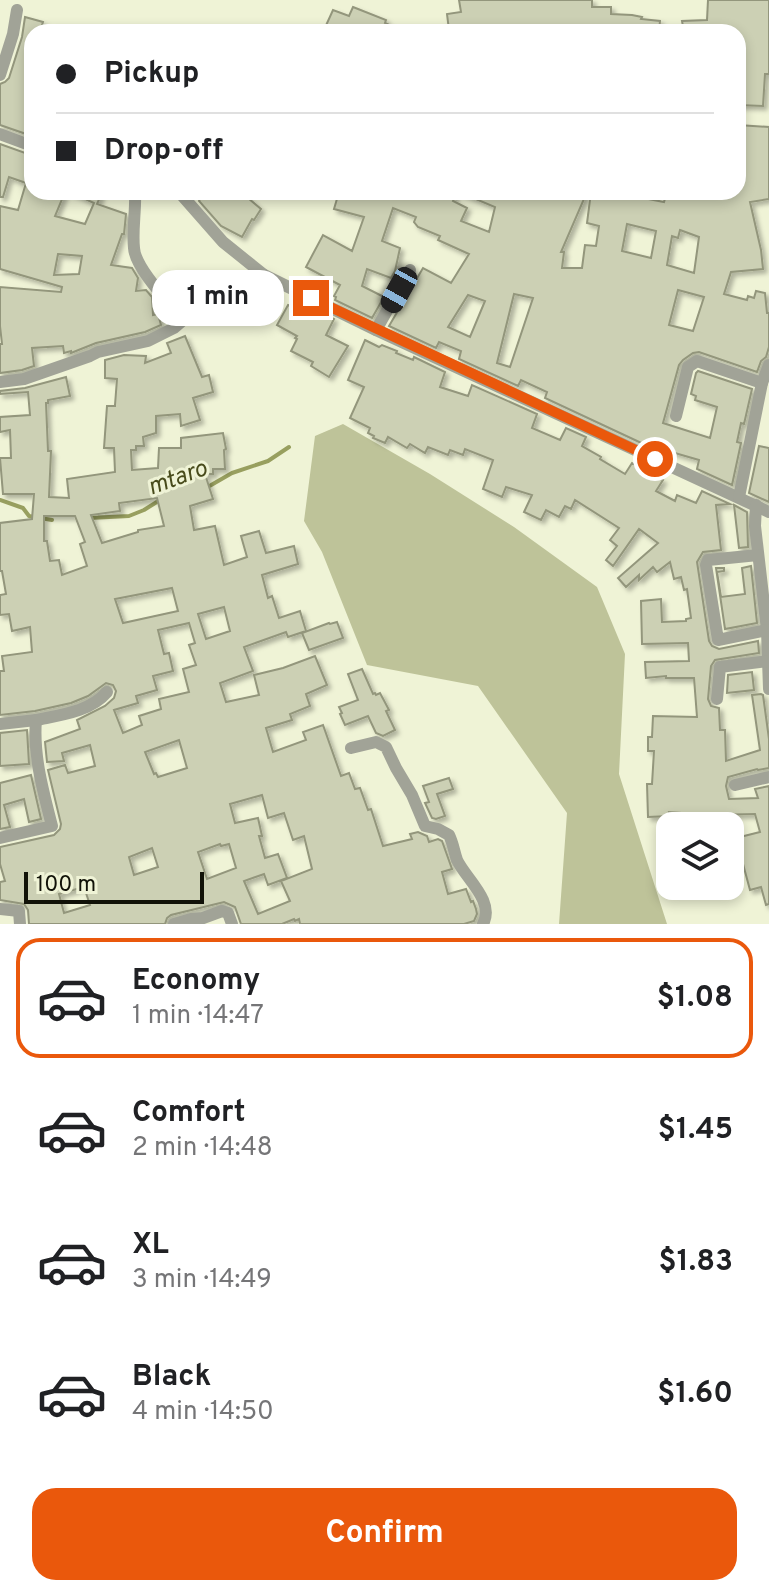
<!DOCTYPE html>
<html lang="en">
<head>
<meta charset="utf-8">
<style>
	:root { --surface:#fff; --page:#f2f2f2; --text:#202124; --muted:#757577; --line:#e0e0e0; --accent:#ea580c }
	body { margin:0; font-family:Overpass,sans-serif; background:var(--page); color:var(--text); height:100vh; display:flex; flex-direction:column; font-size:30px; white-space:nowrap }
	* { box-sizing:border-box; margin:0 }
	p { font-size:26px; color:var(--muted) }
	.icon { flex:none; width:44px; height:44px; fill:none; stroke:currentColor; stroke-width:2; stroke-linecap:round; stroke-linejoin:round }
	.map { position:relative; height:924px; overflow:hidden }
	.panel { display:flex; flex-direction:column; background:var(--surface); flex:1 }
	.panel>* { flex:none }
	.top-card { position:absolute; left:24px; top:24px; width:722px; height:176px; border-radius:24px; box-shadow:0 4px 12px #0003; display:grid; align-content:center; height:176px; padding:0 32px; background:var(--surface) }
	.buttons { position:absolute; left:656px; top:812px; display:grid; gap:16px }
	.buttons a { display:grid; place-items:center; width:88px; height:88px; border-radius:16px; background:var(--surface); box-shadow:0 4px 12px #0003; font-size:40px }
	.scale { position:absolute; left:24px; bottom:20px; width:180px; box-sizing:border-box; padding-left:8px; border:4px solid #111208; border-top:0; font-size:22px; line-height:28px; white-space:nowrap; color:#111208; -webkit-text-stroke:6px #eff3d6; paint-order:stroke }
	.end { position:absolute; width:36px; height:36px; margin:-18px; border:10px solid #ea580c; background:#fff; box-shadow:0 0 0 4px #fff }
	.from { border-radius:50% }
	.bubble { position:absolute; height:56px; border-radius:24px; background:var(--surface); box-shadow:0 4px 12px #0003; font-size:26px; font-weight:700; line-height:56px; text-align:center }
	.car { position:absolute; width:24px; height:48px; margin:-24px -12px; border-radius:10px; box-shadow:0 0 6px 2px #0007; background:linear-gradient(#222 24%,#8ab4d8 0 40%,#222 0 76%,#8ab4d8 0 86%,#222 0) }
	.top-card b { display:flex; align-items:center; gap:28px; height:76px; font-size:30px }
	.top-card b+b { border-top:2px solid var(--line) }
	.top-card i { width:20px; height:20px; background:var(--text) }
	ul { padding:14px 0 0; list-style:none }
	li { display:flex; align-items:center; gap:24px; height:120px; margin:0 16px 12px; padding:0 16px; border:4px solid transparent; border-radius:24px }
	li div { flex:1 }
	li b { display:block; font-size:30px }
	li em { font-style:normal; font-weight:700 }
	li.on { border-color:var(--accent) }
	li>.icon { width:72px; height:72px; stroke-width:1.5 }
	.primary-button { display:flex; gap:16px; margin-top:auto; padding:16px 32px }
	.primary-button a { flex:1; height:92px; border-radius:24px; background:var(--accent); color:#fff; font-size:32px; font-weight:700; line-height:92px; text-align:center }
	.map>svg:first-child { display:block }
	.green { fill:#bec399 }
	.lines { fill:none; stroke-linecap:round; stroke-linejoin:round }
	.stream { stroke:#989f5f; stroke-width:4 }
	.building { fill:#ccd0b4; stroke:#93967c; stroke-width:2; fill-rule:evenodd; filter:url(#shadow) }
	.street { stroke:#a1a397; stroke-width:12 }
	.route { stroke:#ea580c; stroke-width:10 }
	.labels { text-anchor:middle; stroke-width:6; stroke-linejoin:round; paint-order:stroke }
	.water-label { font-size:24px; font-style:italic; fill:#484b1b; stroke:#eff3d6 }
</style>
</head>
<body>
<div class="map">
<svg width="769" height="924" viewBox="0 0 769 924">
	<defs>
		<filter id="shadow"><feDropShadow dx="3.5" dy="3.5" stdDeviation="2" flood-color="#0004"/></filter>
	</defs>
	<rect width="100%" height="100%" fill="#eff3d6"/>
	<path class="green" d="M343 424 430 474 514 527 597 587 625 654 619 774 667 924H559L567 813 478 686 367 665 322 552 304 521 315 436Z"/>
	<g class="lines">
		<g class="stream">
			<path d="M206 488 232 473 268 461 289 447"/>
			<path d="M0 500 23 508 29 516 52 520"/>
			<path d="M89 518 129 516 144 510 160 500"/>
		</g>
	</g>
	<g class="building">
		<path d="M459 0H592V7H611V14L632 15 642 17 641 19 660 21 659 32H624V28L592 26V32H474V28L449 30 447 14 461 12Z"/>
		<path d="M708 0H769V74H765L763 106 738 105V32H684L682 21 707 20Z"/>
		<path d="M353 7 386 20 385 23 405 32H323L333 10 349 16Z"/>
		<path d="M25 17 43 22 40 32H32V136L0 125V84L5 82 9 78 22 37Z"/>
		<path d="M738 125 769 127V199L750 202 761 250 763 269 731 272 724 294 747 300 748 296 754 298 756 291 765 293 767 313H769V347L766 357 761 361 757 372 699 352 693 353 683 360 679 365 663 423 710 438 717 407 695 400 696 396 691 394 696 373 698 371 752 389 744 424 741 423 737 442 741 443 732 485 697 469 699 460 668 451 667 455 545 398 547 392 521 380 518 386 459 359 461 351 439 342 436 348 389 326 423 268 451 283 469 254 438 240 440 236 418 227 414 222 416 217 393 208 382 241 400 248 395 271 391 278 367 269 362 286 384 297 372 318 335 300 336 297 334 296 340 285 306 267 323 235 352 251 364 217 334 209 339 192H456L453 201 467 208 461 221 489 232 495 207 459 192H587L561 252H564L562 268H582L585 245 596 246 599 226 587 223 591 192 617 196 618 193 664 202 667 192H738L741 152H738ZM627 224 656 231 651 258 622 251ZM680 230 699 237 694 273 667 265 672 236 678 238ZM678 290 704 297 693 331 669 325ZM514 294 533 298 510 367 497 363ZM468 295 485 301 470 337 448 327Z"/>
		<path d="M0 144 31 155 27 166 32 167V192H65L55 216 85 224 94 203 70 192H95L101 195 97 204 126 214 124 234H122L111 265 132 268 138 278 136 291 146 290 152 297 153 315 158 314 161 325 145 332 96 343 71 353V351L64 353 63 346 32 348 34 366 22 370 0 373V344H2L0 326V287L61 292 62 287 0 269V206L18 210 26 183 9 177 3 197H0ZM58 254 82 256 79 274 54 275Z"/>
		<path d="M209 192H230L238 198 242 193 261 209 254 220 252 219 242 237 221 226 199 201 202 196 206 198Z"/>
		<path d="M288 305 308 315 311 308 334 319 326 335 348 346 329 377 311 366 313 362 291 351 297 339 295 338 297 336 277 325Z"/>
		<path d="M185 336 202 377 209 375 213 392 193 398 200 420 181 426 180 414 156 416V433L143 437 144 446H136V450H131L132 470 158 468 159 448H181V438L223 433 226 449 224 450 225 469H213V474H205L213 499 190 506 194 530 215 526 224 565 247 557 241 536 259 531 266 553 294 546 298 564 262 575 268 598 272 596 279 618 300 611 306 631 288 637 286 632 244 647 253 671 220 683 226 702 259 695 254 675 283 668 315 656 327 685 306 694 310 706 290 714 292 720 266 728 273 752 306 740 303 732 323 725 341 776 349 773 355 789 360 788 368 810 371 809 383 846 412 839 410 834 418 832 427 836 429 842 438 839 442 841 452 869 442 872 448 894 466 889 471 902 473 901 476 909 477 914 474 921 464 924H300L299 919 295 921 294 919 282 924H241L235 907 224 902 171 915 167 918 165 924H29L28 910 24 904 0 900V882L5 881 0 864V847L54 835 60 829 61 824 48 770 65 765 68 773 95 766 90 745 62 753 64 761 47 762 45 742 80 729 77 720 105 706 114 698 116 691 113 685 106 683 88 696 71 703 35 711 0 715V671H4L2 656 32 652 30 627 12 631 9 614 0 615V595L6 594 2 571H0V523L32 519 34 494H3L0 458H11L10 430 0 432V417L30 415 28 392 0 394V391L25 388 66 377 70 396 48 400V403H46L48 451H51L49 497 69 498 67 479 115 472 114 448H104L107 406H115V405L117 379 105 378V360L124 355 146 356 145 363 171 353 167 343ZM157 498 164 526 138 530V532L102 543 91 515 120 511 119 503ZM44 516H75L85 542 80 544 87 566 62 575 59 560 50 561 47 541H44ZM172 588 178 611 123 623 115 599ZM224 607 230 631 206 639 198 614ZM189 623 195 643 189 645 196 665 183 669 189 692 159 699 161 709 139 716 142 725 123 733 114 710 138 703 136 696 157 690 153 676 173 671 169 653 164 654 158 630ZM179 740 187 768 158 777 156 773 154 774 145 752ZM262 795 268 818 284 813 293 840 304 836 312 869 281 881 290 901 258 914 244 881 264 874 268 885 287 878 278 854 265 858 259 836H262L258 818 235 823 230 804ZM220 844 221 846 229 844 236 868 207 879 198 852ZM152 848 158 867 134 875 129 857ZM84 887 90 905 64 913 59 894Z"/>
		<path d="M365 340 379 347 382 345 397 351 396 353 413 360 414 357 445 372 440 387 468 396 472 385 537 414 532 428 560 440 566 428 586 437 582 446 601 457 600 459 625 474 632 463 644 470 643 472 663 480 656 491 675 501 677 495 696 503 702 491 730 504 716 505 721 550 703 552 697 562 709 641 712 646 719 649 758 641 759 653 715 660 711 666 708 699 711 706 719 708 720 730H725L726 761 760 750 752 695 761 694 763 695 769 739V768L758 770 757 769 728 777 726 786 729 799 758 798 755 789 769 786V904L766 905 761 887 750 890 736 838 760 832 755 814 710 815 669 812 670 816 648 817 647 784H652L654 751H648V737H652L653 716 697 717 694 678H666V676L646 678 645 662 689 661 688 643 642 644 641 601 661 599 662 622 686 621V619L691 618 687 589 684 590 681 577 674 579 670 562 657 572 653 567 639 580V575L626 587 618 578 658 543 639 529 613 566 606 560 617 546 610 540 619 528 575 500 571 509 565 506 559 517 546 510 541 520 524 512 532 495 506 487 502 497 483 489 493 460 465 449 463 455 450 450 448 455 428 447 425 453 410 444 407 448 388 437 385 443 373 438 374 436 368 433 370 428 350 418 364 387 348 380Z"/>
		<path d="M759 446 769 448V502L749 493Z"/>
		<path d="M734 505 747 512 748 547 739 548Z"/>
		<path d="M751 566 757 623 725 629 716 568H724V571L717 572 721 597 745 594 742 568Z"/>
		<path d="M337 622 343 638 309 650 302 633 329 623 330 624Z"/>
		<path d="M362 669 373 694 375 693 376 695 380 693 389 710 386 711 395 730 383 736 376 733 368 716 345 725 340 714 342 713 339 707 358 700 348 674Z"/>
		<path d="M752 672 754 690 727 693 728 675Z"/>
		<path d="M27 730 29 764 0 766V733Z"/>
		<path d="M31 775 41 819 29 822 24 799 4 805 10 827 0 829V783Z"/>
		<path d="M449 778 453 789 437 794 445 816 436 819 432 818 425 803 429 802 423 786Z"/>
	</g>
	<g class="lines">
		<g class="street">
			<path d="M0 75 13 34 17 10"/>
			<path d="M0 134 32 146"/>
			<path d="M135 192C136 211 132 230 134 248 135 268 170 304 183 320"/>
			<path d="M179 192 223 242 264 275"/>
			<path d="M376 330 410 270"/>
			<path d="M0 382 24 379 90 356 98 352 148 341 174 328 224 285 264 275 376 330 769 512"/>
			<path d="M676 416 688 367 697 361 762 383"/>
			<path d="M739 497 762 383 769 365"/>
			<path d="M756 505 755 526 767 630 769 689"/>
			<path d="M758 555 708 560 706 565 718 640 767 630"/>
			<path d="M717 699 720 667 768 661"/>
			<path d="M0 724 36 720"/>
			<path d="M351 748 376 742 386 747 396 768 412 795 425 826 438 829 449 835C453 843 454 851 457 860 466 879 495 901 483 924"/>
			<path d="M735 785 769 777"/>
			<path d="M0 838 52 826C43 791 33 755 36 720 60 715 90 712 107 692"/>
			<path d="M0 909 19 911 20 924"/>
			<path d="M174 924 191 919 203 918 222 911 228 913 232 924"/>
		</g>
	</g>
	<g class="lines">
		<path class="route" d="M311 298 655 459"/>
	</g>
	<g class="labels">
		<g class="water-label">
			<text transform="translate(177 477) rotate(-20)" y="8">mtaro</text>
		</g>
	</g>
</svg>
<div class="buttons">
<a><svg class="icon" aria-label="layers" viewBox="0 0 24 24"><path d="M12 4l9 5-9 5-9-5zM3 14l9 5 9-5"/></svg></a>
</div>
<div class="scale">100 m</div>
<i class="end from" style="left:655px;top:459px"></i>
<i class="end" style="left:311px;top:298px"></i>
<div class="bubble" style="left:152px;top:270px;width:132px">1 min</div>
<i class="car" style="left:399px;top:290px;rotate:209deg"></i>
<div class="top-card">
<b><i class="from"></i>Pickup</b>
<b><i></i>Drop-off</b>
</div>
</div>
<section class="panel">
<ul>
<li class="on"><svg class="icon" aria-label="car" viewBox="0 0 24 24"><path d="M5 17H2v-5l4-1 3-4h7l3 4 3 1v5h-3M9 17h6M6 11h13"/><circle cx="7" cy="17" r="2"/><circle cx="17" cy="17" r="2"/></svg><div><b>Economy</b><p>1 min · 14:47</p></div><em>$1.08</em></li>
<li><svg class="icon" aria-label="car" viewBox="0 0 24 24"><path d="M5 17H2v-5l4-1 3-4h7l3 4 3 1v5h-3M9 17h6M6 11h13"/><circle cx="7" cy="17" r="2"/><circle cx="17" cy="17" r="2"/></svg><div><b>Comfort</b><p>2 min · 14:48</p></div><em>$1.45</em></li>
<li><svg class="icon" aria-label="car" viewBox="0 0 24 24"><path d="M5 17H2v-5l4-1 3-4h7l3 4 3 1v5h-3M9 17h6M6 11h13"/><circle cx="7" cy="17" r="2"/><circle cx="17" cy="17" r="2"/></svg><div><b>XL</b><p>3 min · 14:49</p></div><em>$1.83</em></li>
<li><svg class="icon" aria-label="car" viewBox="0 0 24 24"><path d="M5 17H2v-5l4-1 3-4h7l3 4 3 1v5h-3M9 17h6M6 11h13"/><circle cx="7" cy="17" r="2"/><circle cx="17" cy="17" r="2"/></svg><div><b>Black</b><p>4 min · 14:50</p></div><em>$1.60</em></li>
</ul>
<div class="primary-button"><a>Confirm</a></div>
</section>
</body>
</html>
